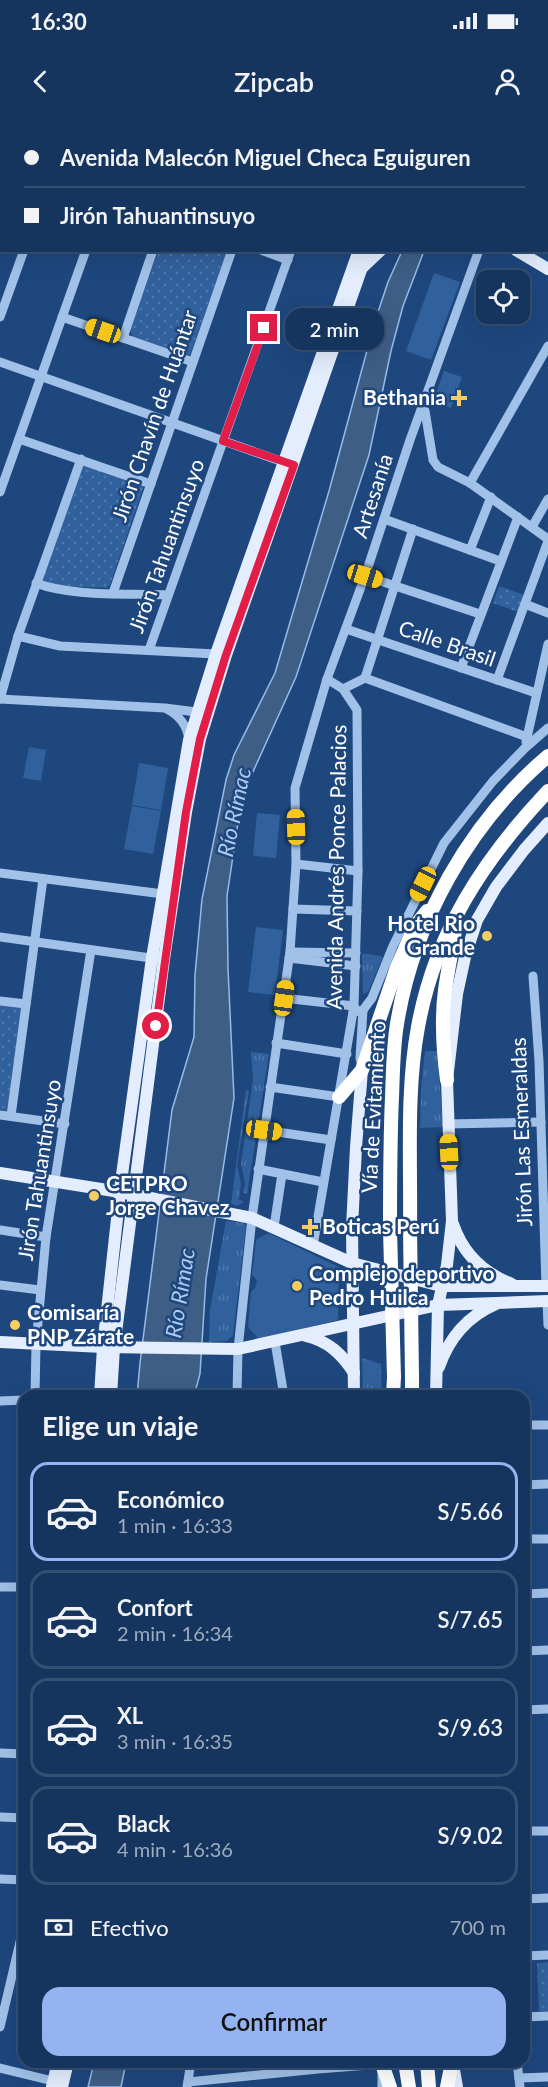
<!DOCTYPE html>
<html lang="es">
<head>
<meta charset="utf-8">
<style>
	:root { --surface:#16355e; --page:#1f3d64; --text:#f1f3f6; --muted:#9eabbc; --line:#355073; --accent:#95b2f1 }
	body { margin:0; font-family:Lato,sans-serif; background:var(--page); color:var(--text); height:100vh; display:flex; flex-direction:column; font-size:22px; white-space:nowrap }
	* { box-sizing:border-box; margin:0 }
	p { font-size:20px; color:var(--muted) }
	.icon { flex:none; width:33px; height:33px; fill:none; stroke:currentColor; stroke-width:2; stroke-linecap:round; stroke-linejoin:round }
	.map { position:relative; flex:1; overflow:hidden }
	.panel { position:absolute; left:18px; top:1270px; width:512px; height:678px; display:flex; flex-direction:column; background:var(--surface); border-radius:18px; box-shadow:0 6px 24px #0002,0 0 0 2px var(--line) }
	.panel>* { flex:none }
	.banner { position:absolute; left:0px; top:0px; width:549px; height:132px; box-shadow:0 6px 24px #0002,0 0 0 2px var(--line); display:grid; align-content:center; height:132px; padding:0 24px; background:var(--surface) }
	.buttons { position:absolute; left:476px; top:150px; display:grid; gap:12px }
	.buttons a { display:grid; place-items:center; width:54px; height:54px; border-radius:12px; background:var(--surface); box-shadow:0 6px 24px #0002,0 0 0 2px var(--line); font-size:30px }
	.end { position:absolute; width:27px; height:27px; margin:-14px; border:8px solid #e11d48; background:#fff; box-shadow:0 0 0 3px #fff }
	.from { border-radius:50% }
	.bubble { position:absolute; height:42px; border-radius:18px; background:var(--surface); box-shadow:0 6px 24px #0002,0 0 0 2px var(--line); font-size:20px; font-weight:600; line-height:42px; text-align:center }
	.car { position:absolute; width:18px; height:36px; margin:-18px -9px; border-radius:8px; box-shadow:0 0 4px 2px #0007; background:linear-gradient(#f5c518 24%,#345 0 40%,#f5c518 0 76%,#345 0 86%,#f5c518 0) }
	.banner b { display:flex; align-items:center; gap:21px; height:57px; font-size:22px }
	.banner b+b { border-top:2px solid var(--line) }
	.banner i { width:15px; height:15px; background:var(--text) }
	ul { padding:0; list-style:none }
	li { display:flex; align-items:center; gap:18px; height:99px; margin:0 12px 9px; padding:0 12px; border:3px solid var(--line); border-radius:18px }
	li div { flex:1 }
	li b { display:block; font-size:22px }
	li em { font-style:normal; font-weight:600 }
	li.active { border-color:var(--accent) }
	li>.icon { width:54px; height:54px; stroke-width:1.5 }
	h2 { padding:0 24px; font-size:27px; line-height:72px }
	.pay { display:flex; align-items:center; gap:15px; height:66px; padding:0 24px; font-size:22px }
	.pay p { margin-inline-start:auto }
	.action { display:flex; gap:12px; margin-top:auto; padding:12px 24px }
	.action a { flex:1; height:69px; border-radius:18px; background:var(--accent); color:#111; font-size:24px; font-weight:600; line-height:69px; text-align:center }
	.status { display:flex; justify-content:space-between; align-items:center; height:42px; padding:0 30px; background:var(--surface); direction:ltr }
	.status svg { height:16px; fill:currentColor }
	header { display:flex; justify-content:space-between; align-items:center; height:78px; padding:0 24px; background:var(--surface); font-size:27px; font-weight:600 }
	.map>svg:first-child { display:block }
	.grass { fill:url(#grass-tufts) }
	.park { fill:url(#park-dots) }
	.pitch { fill:#31619c }
	.water { fill:#3f5e86; stroke:#95bce9; stroke-width:1.5 }
	.lines { fill:none; stroke-linecap:round; stroke-linejoin:round }
	.minor { stroke:#a1c1e8; stroke-width:9 }
	.major { stroke:#e4edfe; stroke-width:12 }
	.highway { stroke:#fff; stroke-width:14 }
	.highway-bridge { stroke:#fff; stroke-width:14 }
	.route { stroke:#e11d48; stroke-width:8 }
	.poi-dot { fill:#f7cc61; stroke:#1e477e; stroke-width:2 }
	.labels { text-anchor:middle; stroke-width:5; stroke-linejoin:round; paint-order:stroke }
	.poi-label { font-size:21px; font-weight:bold; fill:#fff; stroke:#1e477e; text-anchor:start }
	.street-label { font-size:21px; fill:#fff; stroke:#1e477e }
	.water-label { font-size:22px; font-style:italic; fill:#adcbf0; stroke:#1e477e }
</style>
</head>
<body>
<div class="status"><b>16:30</b><svg viewBox="0 0 49 12"><path d="M0 12V9h3v3zM5 12V6h3v6zM10 12V3h3v9zM15 12V0h3v12zM26 1h20v11H26zM47 4h2v5h-2z"/></svg></div>
<header><svg class="icon" aria-label="back" viewBox="0 0 24 24"><path d="M15 5l-7 7 7 7"/></svg>Zipcab<svg class="icon" aria-label="person" viewBox="0 0 24 24"><circle cx="12" cy="8" r="4"/><path d="M4 21q1-7 8-7t8 7"/></svg></header>
<div class="map">
<svg width="548" height="1967" viewBox="0 0 548 1967">
	<defs>
		<pattern id="grass-tufts" width="24" height="20" patternUnits="userSpaceOnUse" patternTransform="scale(1.5)"><rect width="24" height="20" fill="#31619c"/><path d="M3 7l-1-3M5 7V3M7 7l1-3M15 17l-1-3M17 17v-4M19 17l1-3" fill="none" stroke="#5079ab"/></pattern>
		<pattern id="park-dots" width="8" height="8" patternUnits="userSpaceOnUse" patternTransform="scale(1.5)"><rect width="8" height="8" fill="#31619c"/><path d="M2 2h.1M6 6h.1" fill="none" stroke="#5079ab" stroke-width="1.8" stroke-linecap="round"/></pattern>
	</defs>
	<rect width="100%" height="100%" fill="#1e477e"/>
	<g class="grass">
		<path d="M362 834H370L383 837 368 872 363 874Z"/>
		<path d="M425 931H437L443 1007 420 1008 421 970Z"/>
		<path d="M251 932 269 934 247 1074 243 1073 245 1063 241 1045 253 959Z"/>
		<path d="M246 970 249 971 237 1045 241 1063 239 1080 244 1081 238 1086 231 1084Z"/>
		<path d="M226 1101 244 1103 246 1107 233 1215 227 1221 209 1222 210 1190Z"/>
		<path d="M362 1238 381 1244 382 1276H363Z"/>
	</g>
	<g class="park">
		<path d="M158 131H228L190 235 133 217 130 210Z"/>
		<path d="M84 344 144 366 110 465 106 468C90 467 53 468 42 459Z"/>
		<path d="M499 466 524 475 518 492 493 483Z"/>
		<path d="M0 884 22 886 9 991 0 990Z"/>
		<path d="M548 1842V1891H539L537 1843Z"/>
	</g>
	<g class="pitch">
		<path d="M434 153 460 162 431 240 406 231Z"/>
		<path d="M444 251 462 257 451 288 433 282Z"/>
		<path d="M29 627 46 630 41 661 23 658Z"/>
		<path d="M139 643 168 648 161 690 132 685Z"/>
		<path d="M132 686 161 691 153 734 124 729Z"/>
		<path d="M257 693 280 695 276 738 253 736Z"/>
		<path d="M256 807 283 810 275 875 248 872Z"/>
		<path d="M268 1113 339 1147 338 1200 259 1219 248 1207 251 1172 255 1168 257 1160 252 1155 256 1120Z"/>
	</g>
	<g class="water">
		<path d="M402 131H424L403 186 391 231 369 335 296 557 242 676 227 776 228 849 234 978 206 1159 200 1254 194 1276H137L140 1243 172 990 194 917 195 855 202 779 226 660 234 635 275 553 329 371 375 201 388 162Z"/>
		<path d="M94 1943H126L121 1967H88Z"/>
	</g>
	<g class="lines">
		<g class="minor">
			<path d="M66 0 70 2"/>
			<path d="M5 2V0"/>
			<path d="M132 2V0"/>
			<path d="M197 2 198 0"/>
			<path d="M524 2V0"/>
			<path d="M546 2V0"/>
			<path d="M0 15 2 11"/>
			<path d="M261 130 288 140"/>
			<path d="M0 197 24 130"/>
			<path d="M62 197 193 242"/>
			<path d="M123 218 153 130"/>
			<path d="M0 242 289 344"/>
			<path d="M422 287 425 291 433 340 438 347 470 363 548 419"/>
			<path d="M19 319 151 364"/>
			<path d="M470 363 548 226"/>
			<path d="M0 372 86 130"/>
			<path d="M384 399 500 441"/>
			<path d="M532 407 548 379"/>
			<path d="M470 430 491 377"/>
			<path d="M365 456 480 494"/>
			<path d="M36 463C72 477 129 473 168 475"/>
			<path d="M113 473 232 130"/>
			<path d="M525 484 548 493"/>
			<path d="M346 509 536 573"/>
			<path d="M18 516 60 526 216 534"/>
			<path d="M149 530 291 130"/>
			<path d="M461 548 518 397"/>
			<path d="M365 558 413 409"/>
			<path d="M497 560 548 421"/>
			<path d="M343 569 365 558 527 617"/>
			<path d="M0 579 18 516 81 339"/>
			<path d="M0 579 165 588 204 593"/>
			<path d="M167 589C180 596 187 605 189 620"/>
			<path d="M526 622 548 524"/>
			<path d="M296 744 358 751"/>
			<path d="M0 753 163 774"/>
			<path d="M293 789 357 791"/>
			<path d="M0 817 158 839"/>
			<path d="M290 832 356 833"/>
			<path d="M289 838 356 846"/>
			<path d="M533 856 539 941 546 1166"/>
			<path d="M283 878 354 886"/>
			<path d="M0 881 26 884"/>
			<path d="M353 892 363 890 372 878 393 826 444 723 493 661 525 628 548 608"/>
			<path d="M276 923 347 934"/>
			<path d="M362 947 360 938 363 890"/>
			<path d="M270 967 339 977"/>
			<path d="M0 995 65 1004"/>
			<path d="M11 996 43 759"/>
			<path d="M447 1004 541 1002"/>
			<path d="M264 1010 331 1020"/>
			<path d="M258 1049 323 1062"/>
			<path d="M274 1107 282 1054"/>
			<path d="M0 1110 46 1117"/>
			<path d="M313 1126 354 886 358 751 357 590 343 569 327 559"/>
			<path d="M0 1165 40 1170"/>
			<path d="M547 1181 548 1205"/>
			<path d="M275 1222 284 1276"/>
			<path d="M35 1276 36 1224 46 1117 91 830"/>
			<path d="M237 1276 238 1229 252 1098 290 832 296 744 295 668 327 559 365 456 410 320 479 130"/>
			<path d="M0 1281 24 1280"/>
			<path d="M524 1305H548"/>
			<path d="M524 1365 548 1364"/>
			<path d="M524 1419H548"/>
			<path d="M0 1467H24"/>
			<path d="M524 1474 548 1473"/>
			<path d="M524 1531 548 1530"/>
			<path d="M524 1590 548 1589"/>
			<path d="M0 1633 24 1634"/>
			<path d="M0 1697 24 1698"/>
			<path d="M524 1711H548"/>
			<path d="M0 1759 24 1760"/>
			<path d="M524 1779 548 1778"/>
			<path d="M524 1836 548 1835"/>
			<path d="M524 1897 548 1896"/>
			<path d="M0 1907 24 1805"/>
			<path d="M517 1942 520 1967"/>
			<path d="M0 1948 57 1962"/>
			<path d="M519 1958 548 1957"/>
			<path d="M188 1962 318 1949 382 1944V1967"/>
			<path d="M187 1967 191 1942"/>
		</g>
		<g class="major">
			<path d="M182 0 187 2"/>
			<path d="M230 0 234 2"/>
			<path d="M403 2 404 0"/>
			<path d="M413 2V0"/>
			<path d="M428 2V0"/>
			<path d="M516 130 548 149"/>
			<path d="M363 147 381 130"/>
			<path d="M0 1053 120 1072 252 1098 352 1143 441 1166H548"/>
			<path d="M453 1104C463 1134 483 1153 512 1164"/>
			<path d="M306 1216C328 1221 342 1234 354 1253"/>
			<path d="M0 1222 103 1227 238 1229 438 1185 548 1181"/>
			<path d="M439 1247C449 1218 468 1196 496 1184"/>
			<path d="M100 1276 103 1227 121 1062 152 838 189 620 216 534 359 130"/>
			<path d="M111 1276 114 1228 164 839 186 692 200 619 226 535 368 130"/>
			<path d="M354 1276 352 1108 356 1027 362 950"/>
			<path d="M436 1276 438 1185 447 1145 452 1101 447 960 457 874 465 837 477 800 496 767 524 730 548 703"/>
			<path d="M453 1944 457 1967"/>
			<path d="M52 1967 58 1942"/>
			<path d="M62 1967 68 1942"/>
		</g>
		<g class="highway">
			<path d="M447 960C443 930 441 900 445 870 448 848 453 826 456 804"/>
			<path d="M339 977 362 950 397 847 415 806 427 791"/>
			<path d="M410 1108C411 1042 406 972 418 907 435 813 483 740 548 671"/>
			<path d="M390 1109C390 1065 390 1021 392 977 393 953 393 928 397 904 413 803 469 703 548 636"/>
			<path d="M393 1276 394 1257"/>
			<path d="M412 1276V1257"/>
			<path d="M405 1942 409 1967"/>
			<path d="M427 1942 429 1967"/>
			<path d="M382 1944 390 1967"/>
			<path d="M447 1967 452 1942"/>
		</g>
		<g class="highway-bridge">
			<path d="M410 1108 412 1257"/>
			<path d="M390 1109 394 1257"/>
		</g>
	</g>
	<g class="lines">
		<path class="route" d="M156 906 186 692 200 619 226 535 294 345 223 321 264 208"/>
	</g>
	<g class="poi-dot">
		<path d="M456 269h6v6h6v6h-6v6h-6v-6h-6v-6h6z"/>
		<circle cx="487" cy="816" r="6"/>
		<circle cx="94" cy="1076" r="6"/>
		<path d="M307 1098h6v6h6v6h-6v6h-6v-6h-6v-6h6z"/>
		<circle cx="297" cy="1166" r="6"/>
		<circle cx="15" cy="1205" r="6"/>
	</g>
	<g class="labels">
		<g class="poi-label">
			<text x="446" y="285" text-anchor="end">Bethania</text>
			<text x="475" y="811" text-anchor="end">Hotel Rio<tspan x="475" dy="24">Grande</tspan></text>
			<text x="106" y="1071">CETPRO<tspan x="106" dy="24">Jorge Chavez</tspan></text>
			<text x="322" y="1114">Boticas Perú</text>
			<text x="309" y="1161">Complejo deportivo<tspan x="309" dy="24">Pedro Huilca</tspan></text>
			<text x="27" y="1200">Comisaría<tspan x="27" dy="24">PNP Zárate</tspan></text>
		</g>
		<g class="street-label">
			<text transform="translate(155 296) rotate(-71)" y="7">Jirón Chavín de Huántar</text>
			<text transform="translate(373 376) rotate(-72)" y="7">Artesanía</text>
			<text transform="translate(167 426) rotate(-70)" y="7">Jirón Tahuantinsuyo</text>
			<text transform="translate(447 524) rotate(19)" y="7">Calle Brasil</text>
			<text transform="translate(337 747) rotate(-89)" y="7">Avenida Andrés Ponce Palacios</text>
			<text transform="translate(374 987) rotate(-87)" y="7">Vía de Evitamiento</text>
			<text transform="translate(522 1012) rotate(-92)" y="7">Jirón Las Esmeraldas</text>
			<text transform="translate(40 1050) rotate(-81)" y="7">Jirón Tahuantinsuyo</text>
		</g>
		<g class="water-label">
			<text transform="translate(234 692) rotate(-78)" y="8">Río Rímac</text>
			<text transform="translate(180 1173) rotate(-81)" y="8">Río Rímac</text>
		</g>
	</g>
</svg>
<div class="buttons">
<a><svg class="icon" aria-label="locate" viewBox="0 0 24 24"><circle cx="12" cy="12" r="6"/><path d="M12 2v4M12 18v4M2 12h4M18 12h4"/></svg></a>
</div>
<i class="end from" style="left:156px;top:906px"></i>
<i class="end" style="left:264px;top:208px"></i>
<div class="bubble" style="left:285px;top:188px;width:99px">2 min</div>
<i class="car" style="left:103px;top:211px;rotate:289deg"></i>
<i class="car" style="left:365px;top:456px;rotate:107deg"></i>
<i class="car" style="left:296px;top:707px;rotate:358deg"></i>
<i class="car" style="left:423px;top:764px;rotate:206deg"></i>
<i class="car" style="left:284px;top:878px;rotate:8deg"></i>
<i class="car" style="left:264px;top:1010px;rotate:98deg"></i>
<i class="car" style="left:449px;top:1032px;rotate:357deg"></i>
<div class="banner">
<b><i class="from"></i>Avenida Malecón Miguel Checa Eguiguren</b>
<b><i></i>Jirón Tahuantinsuyo</b>
</div>
<section class="panel">
<h2>Elige un viaje</h2>
<ul>
<li class="active"><svg class="icon" aria-label="car" viewBox="0 0 24 24"><path d="M5 17H2v-5l4-1 3-4h7l3 4 3 1v5h-3M9 17h6M6 11h13"/><circle cx="7" cy="17" r="2"/><circle cx="17" cy="17" r="2"/></svg><div><b>Económico</b><p>1 min · 16:33</p></div><em>S/5.66</em></li>
<li><svg class="icon" aria-label="car" viewBox="0 0 24 24"><path d="M5 17H2v-5l4-1 3-4h7l3 4 3 1v5h-3M9 17h6M6 11h13"/><circle cx="7" cy="17" r="2"/><circle cx="17" cy="17" r="2"/></svg><div><b>Confort</b><p>2 min · 16:34</p></div><em>S/7.65</em></li>
<li><svg class="icon" aria-label="car" viewBox="0 0 24 24"><path d="M5 17H2v-5l4-1 3-4h7l3 4 3 1v5h-3M9 17h6M6 11h13"/><circle cx="7" cy="17" r="2"/><circle cx="17" cy="17" r="2"/></svg><div><b>XL</b><p>3 min · 16:35</p></div><em>S/9.63</em></li>
<li><svg class="icon" aria-label="car" viewBox="0 0 24 24"><path d="M5 17H2v-5l4-1 3-4h7l3 4 3 1v5h-3M9 17h6M6 11h13"/><circle cx="7" cy="17" r="2"/><circle cx="17" cy="17" r="2"/></svg><div><b>Black</b><p>4 min · 16:36</p></div><em>S/9.02</em></li>
</ul>
<div class="pay"><svg class="icon" aria-label="cash" viewBox="0 0 24 24"><path d="M3 7h18v10H3z"/><circle cx="12" cy="12" r="2"/></svg>Efectivo<p>700 m</p></div>
<div class="action"><a>Confirmar</a></div>
</section>
</div>
</body>
</html>
